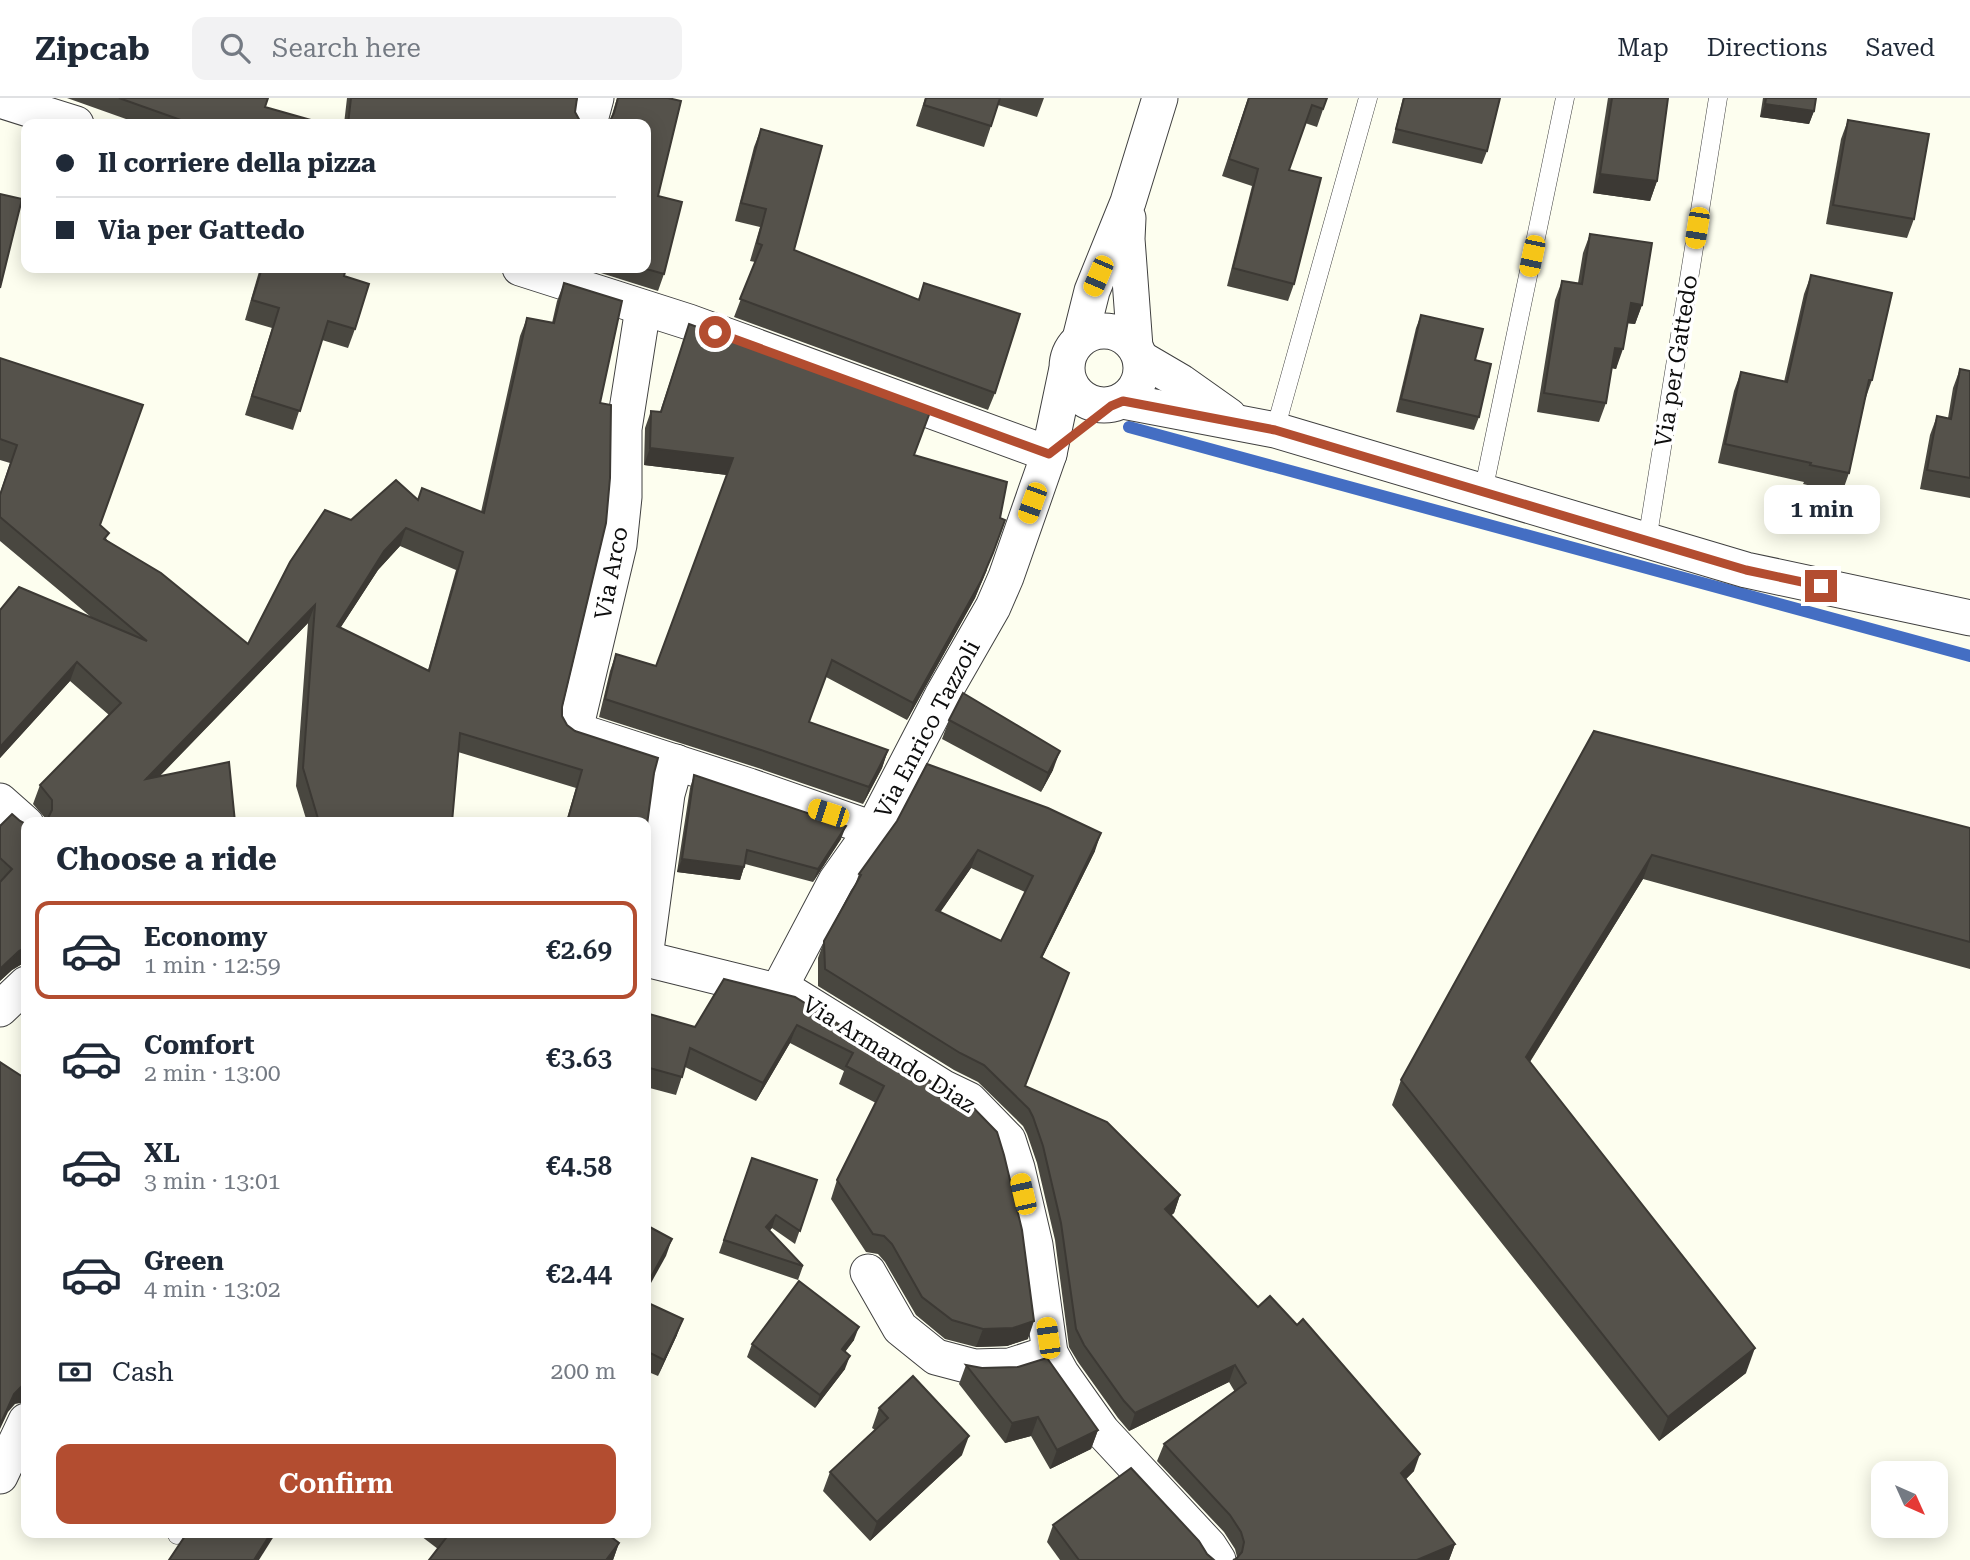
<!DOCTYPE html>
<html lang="en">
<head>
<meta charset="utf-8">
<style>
	:root { --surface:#fff; --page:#f2f2f3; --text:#1f2937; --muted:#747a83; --line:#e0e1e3; --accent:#b34d30 }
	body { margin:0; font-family:"Roboto Serif",serif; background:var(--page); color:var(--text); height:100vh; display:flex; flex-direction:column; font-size:26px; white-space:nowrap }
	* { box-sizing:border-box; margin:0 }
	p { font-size:23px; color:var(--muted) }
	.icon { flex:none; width:38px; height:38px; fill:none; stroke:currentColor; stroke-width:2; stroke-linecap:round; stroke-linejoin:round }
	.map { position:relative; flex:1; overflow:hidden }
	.panel { position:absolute; left:21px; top:719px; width:630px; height:721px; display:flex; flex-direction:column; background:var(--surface); border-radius:14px; box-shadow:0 4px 18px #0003 }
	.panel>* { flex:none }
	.banner { position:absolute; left:21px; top:21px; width:630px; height:154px; border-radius:14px; box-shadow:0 4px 18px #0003; display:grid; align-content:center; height:154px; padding:0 35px; background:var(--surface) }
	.needle { width:46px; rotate:135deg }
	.buttons { position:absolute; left:1871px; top:1363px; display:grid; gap:14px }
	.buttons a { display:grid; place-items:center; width:77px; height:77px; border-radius:14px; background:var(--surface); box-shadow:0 4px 18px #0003; font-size:35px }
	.end { position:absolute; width:32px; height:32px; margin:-16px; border:9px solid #b34d30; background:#fff; box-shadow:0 0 0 4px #fff }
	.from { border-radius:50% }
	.bubble { position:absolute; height:49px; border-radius:14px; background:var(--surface); box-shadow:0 4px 18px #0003; font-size:23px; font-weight:600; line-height:49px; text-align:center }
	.car { position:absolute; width:21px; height:42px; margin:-21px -10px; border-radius:9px; box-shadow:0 0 5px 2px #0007; background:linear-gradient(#f5c518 24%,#345 0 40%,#f5c518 0 76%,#345 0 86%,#f5c518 0) }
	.banner b { display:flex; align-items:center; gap:24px; height:66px; font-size:26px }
	.banner b+b { border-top:2px solid var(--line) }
	.banner i { width:18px; height:18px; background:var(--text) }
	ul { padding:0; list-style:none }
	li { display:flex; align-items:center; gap:21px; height:98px; margin:0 14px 10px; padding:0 21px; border:4px solid transparent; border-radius:14px }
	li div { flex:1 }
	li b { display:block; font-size:26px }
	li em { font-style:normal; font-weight:600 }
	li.selected { border-color:var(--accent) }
	li>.icon { width:63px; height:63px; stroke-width:1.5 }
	h2 { padding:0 35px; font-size:32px; line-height:84px }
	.pay { display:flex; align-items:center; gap:18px; height:77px; padding:0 35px; font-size:26px }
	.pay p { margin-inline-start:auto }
	.button { display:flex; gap:14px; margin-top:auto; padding:14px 35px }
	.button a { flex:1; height:80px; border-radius:14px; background:var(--accent); color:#fff; font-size:28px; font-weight:600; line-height:80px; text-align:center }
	header { display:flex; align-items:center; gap:42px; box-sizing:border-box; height:98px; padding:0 35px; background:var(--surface); border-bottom:2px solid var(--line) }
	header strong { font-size:33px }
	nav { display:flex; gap:38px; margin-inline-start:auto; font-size:24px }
	.search { width:490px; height:63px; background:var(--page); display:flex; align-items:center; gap:18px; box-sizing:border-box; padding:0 24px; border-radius:14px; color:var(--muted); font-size:26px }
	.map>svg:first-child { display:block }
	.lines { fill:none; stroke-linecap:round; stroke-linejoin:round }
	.stream { stroke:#446ec3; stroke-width:12 }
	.lane-casing { stroke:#404040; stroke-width:19 }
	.street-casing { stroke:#404040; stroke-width:37 }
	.lane { stroke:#fff; stroke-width:18 }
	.street { stroke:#fff; stroke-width:35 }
	.wall { fill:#494740; fill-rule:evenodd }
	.shaded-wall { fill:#3c3934 }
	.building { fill:#55524b; stroke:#3c3934; stroke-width:2; fill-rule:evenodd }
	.route { stroke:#b34d30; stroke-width:9 }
	.labels { text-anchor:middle; stroke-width:7; stroke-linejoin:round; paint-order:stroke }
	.street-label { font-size:23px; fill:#0d0d0d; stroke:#fff }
</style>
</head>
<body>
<header>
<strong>Zipcab</strong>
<div class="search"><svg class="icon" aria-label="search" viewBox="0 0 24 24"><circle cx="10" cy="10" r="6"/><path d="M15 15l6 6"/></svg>Search here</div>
<nav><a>Map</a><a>Directions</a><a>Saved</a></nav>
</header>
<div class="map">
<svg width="1970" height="1462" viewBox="0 0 1970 1462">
	<rect width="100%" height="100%" fill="#fdfeef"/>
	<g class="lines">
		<path class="stream" d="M1129 329 1970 558"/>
		<defs>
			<g id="lane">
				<path d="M1275 332 1368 0"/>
				<path d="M1483 394 1565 0"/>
				<path d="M1647 443 1718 0"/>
				<path d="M177 1437 178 1435"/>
			</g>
			<g id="street">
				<path d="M0 2 76 26"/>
				<path d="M589 26 596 0"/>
				<path d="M1128 120 1127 141 1135 249"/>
				<path d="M520 170 689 224 1049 356"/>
				<path d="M643 210 624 331V399L619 447 575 632 749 688 873 731"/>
				<circle cx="1104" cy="270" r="37"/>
				<path d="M1080 241 1092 193 1128 104 1160 0"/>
				<path d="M1140 260 1181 284 1229 318"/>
				<path d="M1123 303 1275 332 1746 472 1970 520"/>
				<path d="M0 703 26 726"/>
				<path d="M646 852 667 696 676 664"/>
				<path d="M646 861 796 898 944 990 969 1002 1008 1042 1017 1070 1035 1147 1050 1255 1061 1275 1102 1333 1209 1448 1218 1462"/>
				<path d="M778 893 836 783 873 731 942 598 993 509 1006 479 1049 356 1066 275"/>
				<path d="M0 911 26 886"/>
				<path d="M868 1174 900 1230 936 1259 974 1269 1010 1268 1050 1255"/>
				<path d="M0 1378 26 1323"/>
			</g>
		</defs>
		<use href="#lane" class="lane-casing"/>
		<use href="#street" class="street-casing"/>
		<use href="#lane" class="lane"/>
		<use href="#street" class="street"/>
	</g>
	<g class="wall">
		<path d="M67 0H268L265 9 325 26H140Z"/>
		<path d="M347 0H577L575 14 580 23 586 26H344Z"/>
		<path d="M617 0H668L658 98 664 176 658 193 585 170H646L610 23Z"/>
		<path d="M925 0H1044L1037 19 998 7 984 49 916 28Z"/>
		<path d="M1248 0H1327L1317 29 1305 25 1289 72 1294 186 1288 203 1227 188 1252 88 1222 78Z"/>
		<path d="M1403 0H1500L1487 53 1482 66 1392 45Z"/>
		<path d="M1608 0H1668L1657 83 1650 103 1593 95Z"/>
		<path d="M1763 0H1816L1814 13 1809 26 1760 19Z"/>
		<path d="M1848 22 1914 121 1907 140 1826 126 1841 41Z"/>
		<path d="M761 31 794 152 918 202 924 185 995 295 988 312 734 219 755 164 750 163 760 129 735 123 754 49Z"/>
		<path d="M1590 136 1642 207 1635 226 1628 225 1616 271 1611 270 1606 305 1599 324 1537 314 1555 202 1562 183 1578 185 1583 155Z"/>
		<path d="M260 170H346L344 178 355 231 348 250 322 242 293 332 245 317 272 230 245 222Z"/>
		<path d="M1811 177 1872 282 1865 302 1849 375 1842 395 1803 386 1804 384 1718 365 1734 293 1741 274 1784 284 1804 196Z"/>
		<path d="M564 185 600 305 562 609V618L567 627 575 633 654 675 646 724H566L576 690 458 654 452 724H307L296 688 308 525 160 678 45 723V720L33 706 40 687 109 617 70 583 0 660V512L91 519 0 443V395L10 365 0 362V260L100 427 107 442 248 546 351 422 418 402 481 414 520 238 527 220 552 225 557 203ZM400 448 456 472 428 572 340 530 378 472Z"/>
		<path d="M1421 217 1475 262 1479 319 1474 332 1396 314 1416 230Z"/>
		<path d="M689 226 915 357 987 472 975 500 907 622 826 579 809 624 888 652 882 670 863 706 755 669 599 619 610 573 616 556 656 568 727 377 644 367 645 330 651 313 660 314Z"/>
		<path d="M1960 271 1970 273V400L1920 391 1930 337 1937 318 1948 320 1953 290Z"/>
		<path d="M949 622 1053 672 1041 694 942 641Z"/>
		<path d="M1594 633 1970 730V871L1643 781 1530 964 1746 1275 1659 1343 1392 1007 1401 982Z"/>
		<path d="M694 677 841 741 813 784 745 766 740 782 677 774 690 690Z"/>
		<path d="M20 723 22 866 12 872 0 883V728Z"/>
		<path d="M897 723 1095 753 1042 860 1025 988 1180 1097 1174 1115 1171 1117 1414 1373 1406 1381 1455 1446 1449 1462H1233L1237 1459 1235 1451 1224 1434 1157 1363 1164 1346 1235 1294 1229 1284 1129 1333 1118 1320 1078 1264 1069 1249 1055 1142 1037 1065 1027 1036 1023 1028 978 984 954 972 818 888V860L824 843 855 787 859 776ZM971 770 1025 794 1001 843 940 814Z"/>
		<path d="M724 881 940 989 1028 1241 1007 1248 976 1249 945 1241 916 1217 885 1164 878 1156 866 1154 831 1101 837 1082 876 1005 839 986 844 973 790 945 756 1003 685 969 676 997 646 989V915L695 929Z"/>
		<path d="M752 1060 817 1082 795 1146 772 1130 769 1133 803 1168 798 1182 719 1155Z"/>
		<path d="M646 1204 677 1237 658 1278 646 1273Z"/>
		<path d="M854 1242 845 1254V1271L815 1310 747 1259 752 1246Z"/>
		<path d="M966 1267 1098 1332 1091 1351 1050 1371 1031 1338 1005 1345 959 1286Z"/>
		<path d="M879 1310 962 1357 870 1443 823 1393 830 1374 875 1332 872 1330Z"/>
		<path d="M1053 1427 1207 1456 1214 1462H1060L1047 1444Z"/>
		<path d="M417 1435H606L619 1445 613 1462H429L438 1451Z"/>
	</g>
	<g class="shaded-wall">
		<path d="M1765 6 1814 13 1809 26 1760 19Z"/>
		<path d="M1600 76 1657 83 1650 103 1593 95Z"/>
		<path d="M1631 205 1642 207 1635 226 1624 225Z"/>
		<path d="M1615 250 1623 251 1616 271 1608 269Z"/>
		<path d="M650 350 733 360 727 377 644 367Z"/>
		<path d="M406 430 400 448 378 472 330 546 337 528 384 453Z"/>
		<path d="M993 455 975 500 907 622 913 605Z"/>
		<path d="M315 507 308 525 139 699 146 681Z"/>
		<path d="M77 564 70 583 0 660V649Z"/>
		<path d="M888 652 882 670 863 706 869 689Z"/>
		<path d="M1060 653 1053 672 1041 694 1048 675Z"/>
		<path d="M846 728 841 741 813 784 818 771Z"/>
		<path d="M1101 735 1095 753 1034 876 1041 859Z"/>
		<path d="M978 752 971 770 930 829 936 812Z"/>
		<path d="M1652 757 1643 781 1517 984 1526 959Z"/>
		<path d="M682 761 744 769 740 782 677 774Z"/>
		<path d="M26 849V867L22 866 12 872 0 883V871L19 853Z"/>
		<path d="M797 927 790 945 756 1003 763 985Z"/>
		<path d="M1180 1097 1174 1115 1159 1129 1165 1111Z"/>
		<path d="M776 1117 772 1130 761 1142 766 1129Z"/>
		<path d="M672 1141 666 1158 646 1194V1188Z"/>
		<path d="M683 1221 677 1237 658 1278 664 1262Z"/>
		<path d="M1034 1223 1028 1241 1007 1248 976 1249 983 1231Z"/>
		<path d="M859 1229 854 1242 837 1264 842 1251Z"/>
		<path d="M1755 1250 1746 1275 1659 1343 1668 1319Z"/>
		<path d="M850 1258 845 1271 815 1310 820 1297Z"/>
		<path d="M1235 1267 1229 1284 1129 1333 1135 1315Z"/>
		<path d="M26 1287V1304L15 1306 8 1314 0 1331V1327L14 1296 22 1288Z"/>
		<path d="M1038 1319 1031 1338 1005 1345 1012 1325Z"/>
		<path d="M1098 1332 1091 1351 1050 1371 1057 1352Z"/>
		<path d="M969 1338 962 1357 870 1443 877 1424Z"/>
		<path d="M1420 1356 1414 1373 1395 1392 1401 1375Z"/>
		<path d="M271 1435H276L259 1462H254Z"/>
		<path d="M619 1445 613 1462H606Z"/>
		<path d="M1455 1446 1449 1462H1417Z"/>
	</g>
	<g class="building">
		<path d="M119 0H268L265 9 325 26H192Z"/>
		<path d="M351 0H577L575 14 580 23 586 26H549L537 25 536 26H348Z"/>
		<path d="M618 0H668L681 3 658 98 682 104 664 176 643 170H646V26H605L610 23 614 15Z"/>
		<path d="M926 0H1000L991 28 924 7Z"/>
		<path d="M1249 0H1327L1323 11 1312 7 1289 72 1321 80 1294 186 1233 170 1258 71 1229 61Z"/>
		<path d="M1404 0H1500L1487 53 1396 31Z"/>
		<path d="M1612 0H1668L1657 83 1600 76Z"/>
		<path d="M1766 0H1816L1814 13 1765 6Z"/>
		<path d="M1848 22 1929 36 1914 121 1833 107Z"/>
		<path d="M761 31 822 48 794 152 919 202 924 185 1020 216 995 295 740 201 762 147 757 145 766 111 741 105Z"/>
		<path d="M0 96 22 101 0 190Z"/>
		<path d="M1590 136 1652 145 1642 207 1631 205 1623 251 1615 250 1606 305 1544 295 1562 183 1582 186Z"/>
		<path d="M262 170H346L344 178 369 186 355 231 328 223 300 313 252 298 279 210 252 202Z"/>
		<path d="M1811 177 1892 195 1872 282H1869L1849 375 1810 367 1811 365 1725 346 1741 274 1787 284Z"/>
		<path d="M564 185 622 203 600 305 611 307 610 380 606 425 562 609V618L567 627 575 633 658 660 654 675 646 734V724H567L582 672 460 635 452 724H319L303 670 315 507 146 681 229 664 235 724H42L47 722 52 712V702L40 687 121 605 77 564 0 649V512L19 489 147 543 0 419V397L17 347 0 341V260L143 307 100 427 109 435 104 441 161 475 248 546 290 464 325 412 351 422 396 382 418 402 422 390 484 415 527 220 554 225ZM406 430 463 454 429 573 337 528 384 453Z"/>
		<path d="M1421 217 1483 231 1475 262 1491 266 1479 319 1401 301Z"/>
		<path d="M689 226 930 314 914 357 1007 384 1000 420 1005 422 993 455 981 483 913 605 832 562 809 624 888 652 869 689 761 652 605 601 616 556 656 568 733 360 650 350 651 313 661 314Z"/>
		<path d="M1960 271 1970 273V380L1927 372 1937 318 1951 321Z"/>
		<path d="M963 595 1060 653 1048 675 949 622Z"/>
		<path d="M1594 633 1970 730V844L1652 757 1526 959 1755 1250 1668 1319 1401 982Z"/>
		<path d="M927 666 1048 710 1101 735 1041 859 1069 875 1025 988 1107 1024 1180 1097 1165 1111 1258 1209 1270 1198 1297 1227 1303 1221 1420 1356 1401 1375 1455 1446 1417 1462H1233L1236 1461 1242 1454 1244 1444 1241 1434 1230 1417 1164 1346 1246 1285 1235 1267 1135 1315 1124 1303 1084 1247 1076 1231 1061 1125 1043 1048 1033 1019 1029 1011 984 967 960 955 825 871 824 843 861 777 859 776 897 723ZM978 752 1033 778 1001 843 936 812Z"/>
		<path d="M694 677 846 728 818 771 747 752 744 769 682 761Z"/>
		<path d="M12 716 20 723 26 726V849L19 853 0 871V784L12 771 0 760V728Z"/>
		<path d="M724 881 795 899 940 989 964 1000 997 1034 1004 1057 1022 1132 1034 1223 1013 1230 983 1231 952 1222 922 1199 892 1146 884 1138 873 1136 837 1082 884 988 846 968 853 955 797 927 763 985 690 950 682 979 646 969V915L695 929Z"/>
		<path d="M0 964 26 981V1287L22 1288 14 1296 0 1327Z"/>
		<path d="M752 1060 817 1082 800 1133 776 1117 766 1129 803 1168 724 1142Z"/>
		<path d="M646 1127 672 1141 646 1188Z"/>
		<path d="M799 1183 859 1229 842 1251 850 1258 820 1297 752 1246Z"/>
		<path d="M646 1204 683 1221 664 1262 646 1253Z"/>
		<path d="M1047 1260 1098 1332 1057 1352 1038 1319 1012 1325 966 1267 982 1270 1018 1269Z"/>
		<path d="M913 1278 969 1338 877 1424 830 1374 888 1320 879 1310Z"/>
		<path d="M1131 1370 1199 1443 1207 1456 1214 1462H1079L1053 1427Z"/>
		<path d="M187 1435H271L254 1462H169Z"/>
		<path d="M448 1435H606L619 1445 606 1462H429L449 1436Z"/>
	</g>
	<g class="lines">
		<path class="route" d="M715 234 1049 356 1111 308 1123 303 1275 332 1746 472 1821 488"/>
	</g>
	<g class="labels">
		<g class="street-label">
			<text transform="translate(1676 263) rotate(-81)" y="8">Via per Gattedo</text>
			<text transform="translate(611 475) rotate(-79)" y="8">Via Arco</text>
			<text transform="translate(927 631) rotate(-62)" y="8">Via Enrico Tazzoli</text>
			<text transform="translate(889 956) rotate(32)" y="8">Via Armando Diaz</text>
		</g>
	</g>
</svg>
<div class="buttons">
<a><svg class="needle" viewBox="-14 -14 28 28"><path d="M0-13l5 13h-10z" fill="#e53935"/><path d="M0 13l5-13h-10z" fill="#747a83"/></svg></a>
</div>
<i class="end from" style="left:715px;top:234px"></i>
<i class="end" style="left:1821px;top:488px"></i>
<div class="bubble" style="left:1764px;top:387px;width:116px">1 min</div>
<i class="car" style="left:1697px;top:130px;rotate:189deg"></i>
<i class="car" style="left:1532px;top:158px;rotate:192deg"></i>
<i class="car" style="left:1098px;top:178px;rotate:203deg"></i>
<i class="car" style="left:1032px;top:405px;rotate:200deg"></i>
<i class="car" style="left:828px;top:715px;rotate:288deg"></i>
<i class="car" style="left:1023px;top:1096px;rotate:347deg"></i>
<i class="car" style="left:1048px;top:1240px;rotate:352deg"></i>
<div class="banner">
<b><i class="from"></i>Il corriere della pizza</b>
<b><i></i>Via per Gattedo</b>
</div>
<section class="panel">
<h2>Choose a ride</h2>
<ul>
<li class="selected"><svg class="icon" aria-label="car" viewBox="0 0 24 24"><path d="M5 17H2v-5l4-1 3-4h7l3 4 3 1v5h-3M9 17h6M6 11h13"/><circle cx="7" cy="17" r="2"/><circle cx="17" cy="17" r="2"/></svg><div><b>Economy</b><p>1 min · 12:59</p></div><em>€2.69</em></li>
<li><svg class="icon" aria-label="car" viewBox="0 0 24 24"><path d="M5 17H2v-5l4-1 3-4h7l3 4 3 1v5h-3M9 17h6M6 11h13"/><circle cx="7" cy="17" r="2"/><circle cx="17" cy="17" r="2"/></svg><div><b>Comfort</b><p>2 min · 13:00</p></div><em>€3.63</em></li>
<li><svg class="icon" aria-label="car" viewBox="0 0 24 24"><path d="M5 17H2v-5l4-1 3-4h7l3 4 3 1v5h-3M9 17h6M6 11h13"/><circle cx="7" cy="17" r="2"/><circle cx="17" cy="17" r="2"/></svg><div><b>XL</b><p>3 min · 13:01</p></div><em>€4.58</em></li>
<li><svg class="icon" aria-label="car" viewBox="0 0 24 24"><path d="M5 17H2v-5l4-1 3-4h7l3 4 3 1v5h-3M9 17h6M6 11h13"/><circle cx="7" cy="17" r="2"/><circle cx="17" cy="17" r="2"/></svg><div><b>Green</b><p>4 min · 13:02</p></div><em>€2.44</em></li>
</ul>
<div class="pay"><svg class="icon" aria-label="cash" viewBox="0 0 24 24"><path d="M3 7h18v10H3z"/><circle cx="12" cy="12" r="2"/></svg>Cash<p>200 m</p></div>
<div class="button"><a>Confirm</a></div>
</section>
</div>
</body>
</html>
